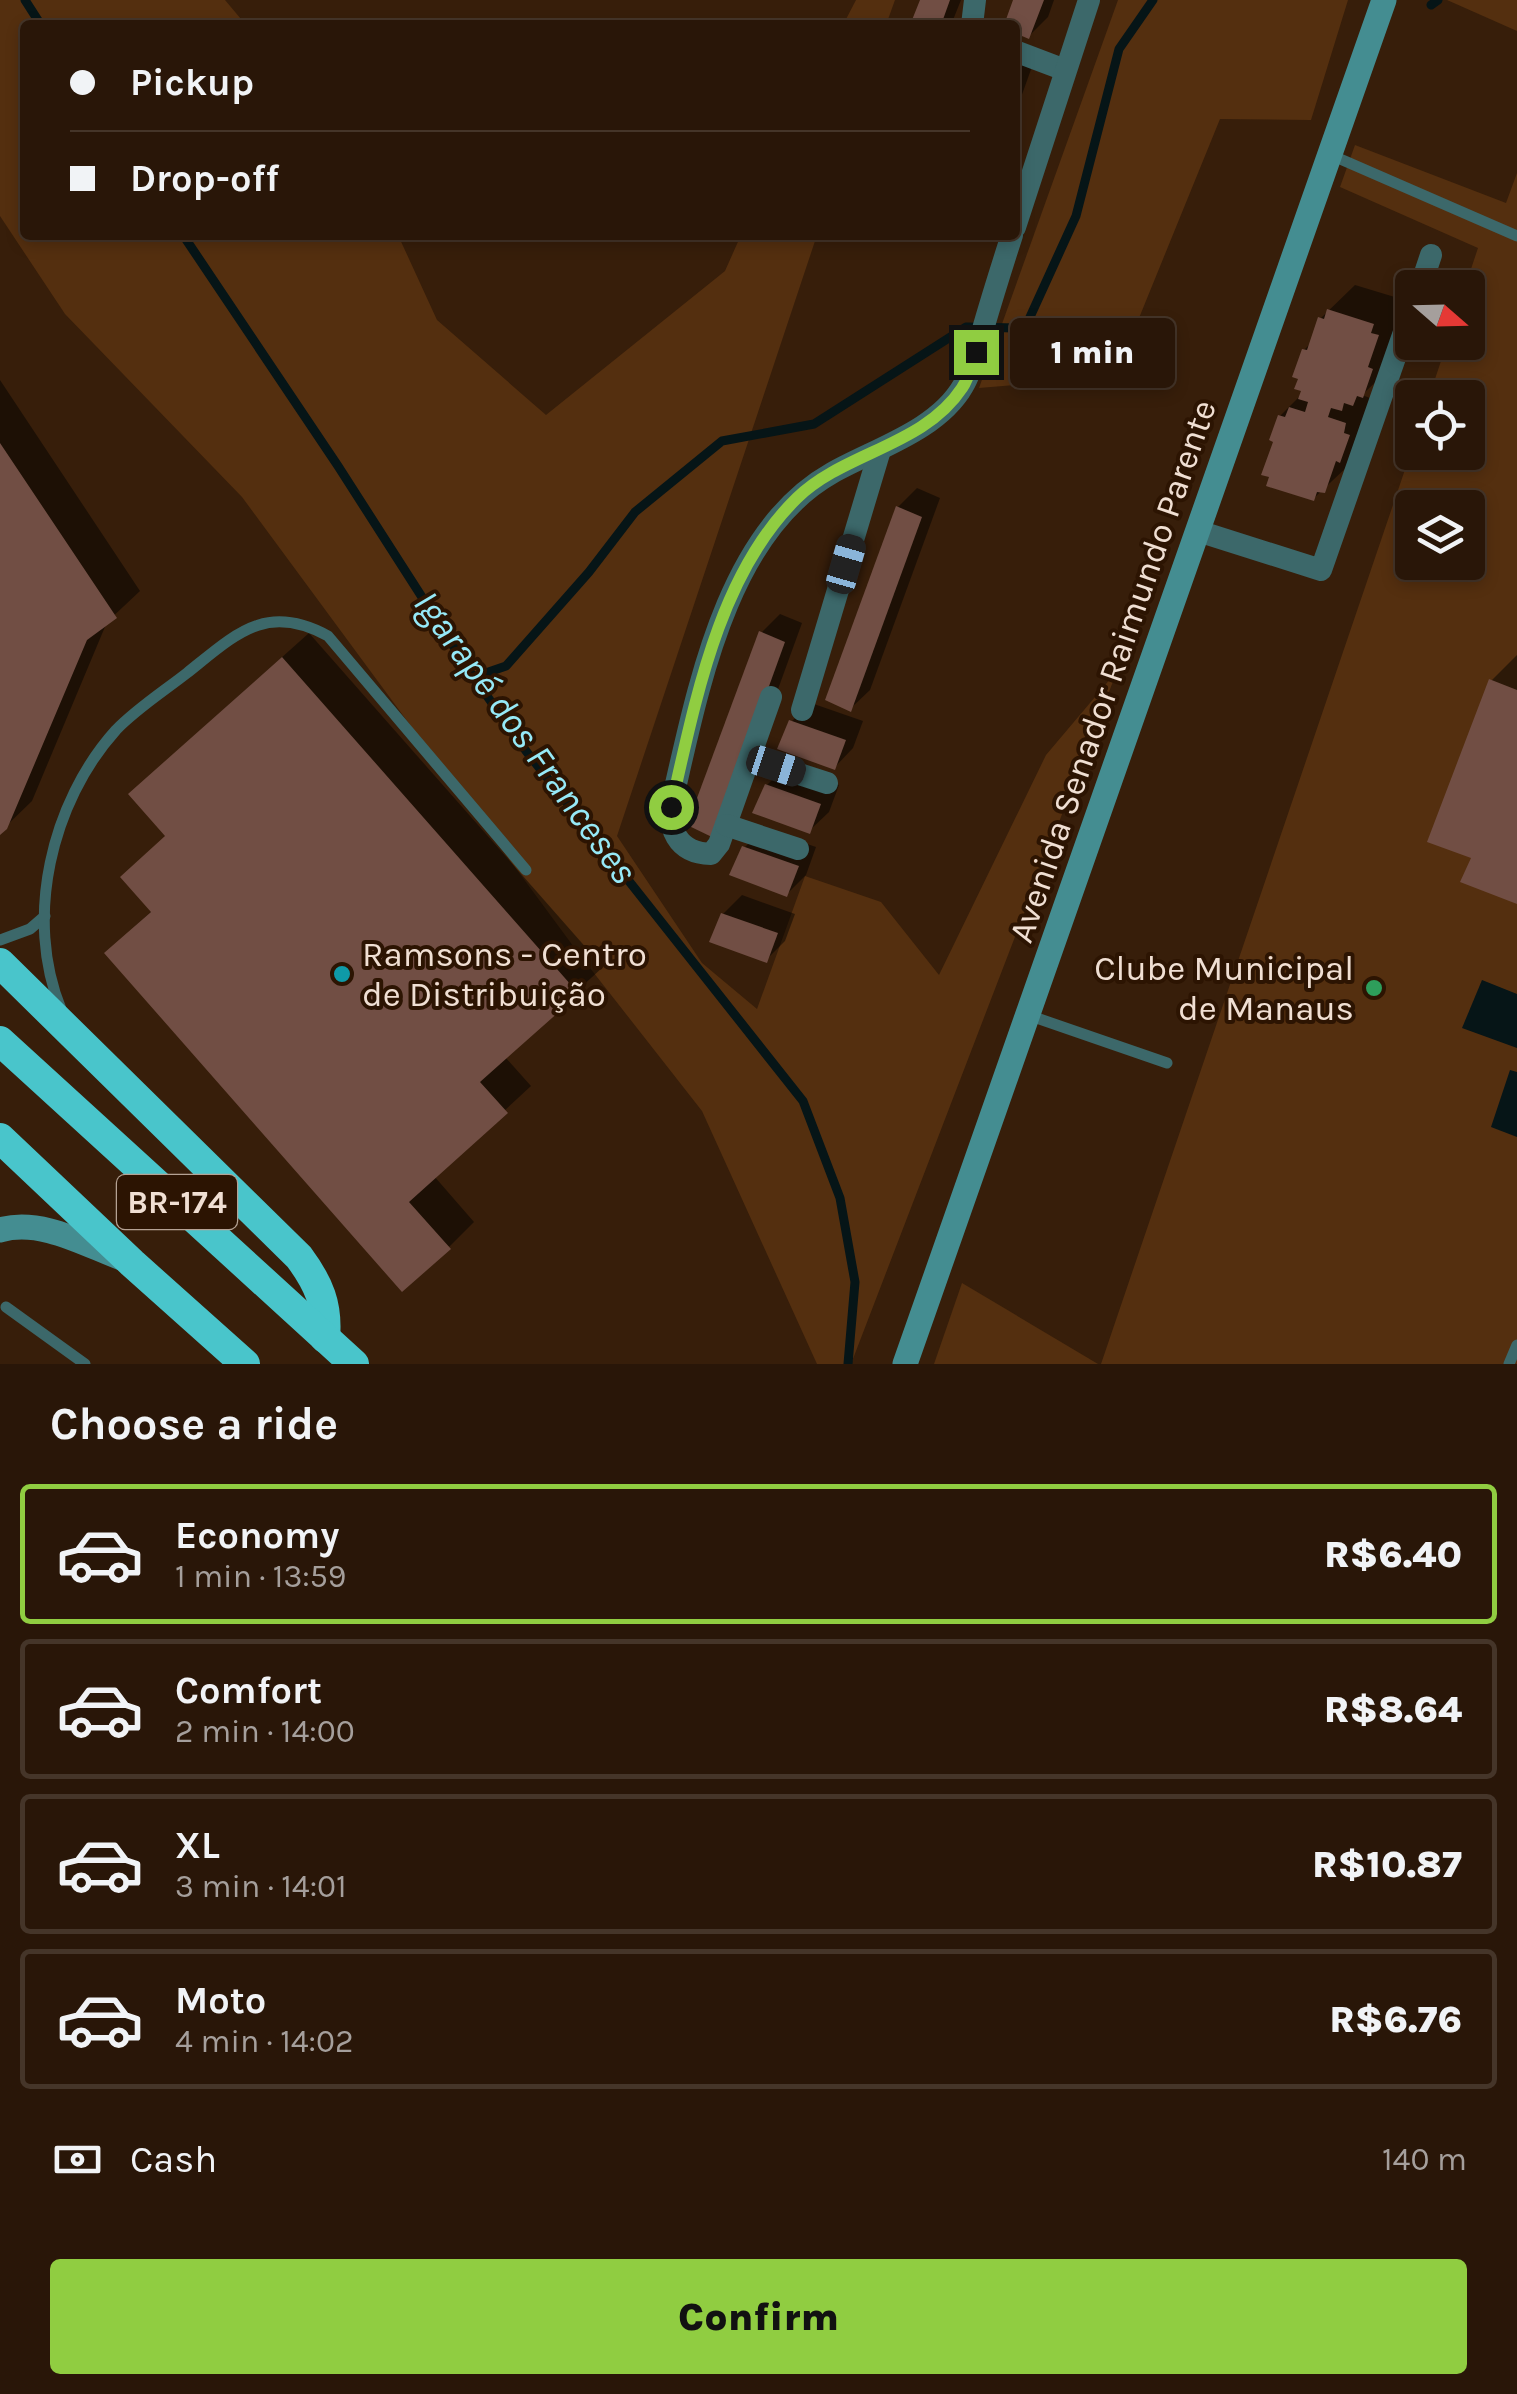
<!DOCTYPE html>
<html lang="en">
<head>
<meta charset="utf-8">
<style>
	:root { --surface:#291608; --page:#311f12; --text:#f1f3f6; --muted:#a59f9c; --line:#453529; --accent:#90cd41 }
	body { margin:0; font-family:Karla,sans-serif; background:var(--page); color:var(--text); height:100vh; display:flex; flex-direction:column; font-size:38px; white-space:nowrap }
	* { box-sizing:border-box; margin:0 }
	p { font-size:32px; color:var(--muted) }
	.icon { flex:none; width:55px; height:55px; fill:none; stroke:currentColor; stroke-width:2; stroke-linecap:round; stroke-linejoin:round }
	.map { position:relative; height:1364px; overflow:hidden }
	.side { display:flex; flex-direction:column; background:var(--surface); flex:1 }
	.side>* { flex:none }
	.hud { position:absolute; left:20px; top:20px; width:1000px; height:220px; border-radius:10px; box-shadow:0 5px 15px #0003,0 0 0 2px var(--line); display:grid; align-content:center; height:220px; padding:0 50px; background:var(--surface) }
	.needle { width:65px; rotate:110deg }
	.tools { position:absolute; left:1395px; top:270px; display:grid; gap:20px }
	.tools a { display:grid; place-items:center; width:90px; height:90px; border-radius:10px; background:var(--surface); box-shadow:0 5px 15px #0003,0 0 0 2px var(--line); font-size:50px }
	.end { position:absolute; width:45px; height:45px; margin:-22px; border:12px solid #90cd41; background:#111; box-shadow:0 0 0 5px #111 }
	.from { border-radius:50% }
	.bubble { position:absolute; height:70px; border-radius:10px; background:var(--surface); box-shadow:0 5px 15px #0003,0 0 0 2px var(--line); font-size:32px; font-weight:800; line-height:70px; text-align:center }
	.car { position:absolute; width:30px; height:60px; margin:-30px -15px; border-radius:12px; box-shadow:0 0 8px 2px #0007; background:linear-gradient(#222 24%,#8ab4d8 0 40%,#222 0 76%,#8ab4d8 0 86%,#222 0) }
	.hud b { display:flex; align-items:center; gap:35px; height:95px; font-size:38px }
	.hud b+b { border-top:2px solid var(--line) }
	.hud i { width:25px; height:25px; background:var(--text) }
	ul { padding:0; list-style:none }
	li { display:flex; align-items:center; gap:30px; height:140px; margin:0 20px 15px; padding:0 30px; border:5px solid var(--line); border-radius:10px }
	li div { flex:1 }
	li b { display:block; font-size:38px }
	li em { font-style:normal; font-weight:800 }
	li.active { border-color:var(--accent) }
	li>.icon { width:90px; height:90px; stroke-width:1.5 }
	h2 { padding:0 50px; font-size:45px; line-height:120px }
	.pay { display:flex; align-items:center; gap:25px; height:110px; padding:0 50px; font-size:38px }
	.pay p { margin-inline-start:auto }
	.button { display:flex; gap:20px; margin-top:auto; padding:20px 50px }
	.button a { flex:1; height:115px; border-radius:10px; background:var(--accent); color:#111; font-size:40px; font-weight:800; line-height:115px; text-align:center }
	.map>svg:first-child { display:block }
	.green { fill:#542f0f; fill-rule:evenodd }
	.water { fill:#061517 }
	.shadow { fill:#0007 }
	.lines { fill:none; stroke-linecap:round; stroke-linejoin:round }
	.stream { stroke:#061517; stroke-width:9 }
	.building { fill:#714e44 }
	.lane { stroke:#3c686a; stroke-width:11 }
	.street { stroke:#3c686a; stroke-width:22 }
	.secondary { stroke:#448d91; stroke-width:25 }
	.highway { stroke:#49c5cb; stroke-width:30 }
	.route { stroke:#90cd41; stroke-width:12 }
	.culture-dot { fill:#0f9aa8; stroke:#2c1402; stroke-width:4 }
	.leisure-dot { fill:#2e9e5b; stroke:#2c1402; stroke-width:4 }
	.labels { text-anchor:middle; stroke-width:8; stroke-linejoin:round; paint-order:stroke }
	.shield { fill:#2c1402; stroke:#b5a294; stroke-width:2.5 }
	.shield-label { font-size:32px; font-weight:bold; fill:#f0dfd3 }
	.street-label { font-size:35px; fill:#f0dfd3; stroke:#2c1402 }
	.poi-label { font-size:35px; fill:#f0dfd3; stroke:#2c1402; text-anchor:start }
	.water-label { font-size:38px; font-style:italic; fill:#96e9f7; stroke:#2c1402 }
</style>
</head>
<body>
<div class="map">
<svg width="1517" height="1364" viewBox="0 0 1517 1364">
	<rect width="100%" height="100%" fill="#371e0a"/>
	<g class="green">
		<path d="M0 0H225L246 25H25V235H398L437 320 546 415 725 271 741 235H817L617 836 702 963 757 1009 805 876 881 902 939 975 1046 755 1117 671 851 1364H817L702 1111 579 954 242 497 65 314 0 216Z"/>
		<path d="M856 0H895L886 25H843Z"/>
		<path d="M1118 0H1348L1311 120 1220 119 1115 377 979 388Z"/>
		<path d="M1447 0H1517V31Z"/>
		<path d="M1355 145 1506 203 1517 173V1364H1101L1412 449V452H1468V398L1429 397 1447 343 1468 342 1465 287 1478 248 1340 187ZM1412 508H1468V562H1412Z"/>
		<path d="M962 1283 1098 1364H934Z"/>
	</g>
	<g class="water">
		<path d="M1482 980 1517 994V1048L1462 1028Z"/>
		<path d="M1510 1070 1517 1072V1137L1491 1127Z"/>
	</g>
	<g class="shadow">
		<path d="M922 0H961L951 25H913Z"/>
		<path d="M1016 0H1054L1048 17 1029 36 1015 30V25H1007Z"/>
		<path d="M1016 40 1038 50 1015 114V41Z"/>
		<path d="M1355 285 1398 298 1394 308 1403 310 1388 370 1362 395 1370 398 1349 465 1314 498 1280 416 1302 394 1304 350 1313 341 1321 318Z"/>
		<path d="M0 380 140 591 107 622 32 801 0 832Z"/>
		<path d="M917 488 940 498 870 690 850 709 898 507Z"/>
		<path d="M780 614 802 623 732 816 761 633Z"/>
		<path d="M309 633 603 967 505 1057 531 1086 434 1176 474 1222 449 1247 133 928 153 910 167 835 157 769Z"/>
		<path d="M1517 655V902L1474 856 1491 681Z"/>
		<path d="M811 703 863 721 853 748 834 768 791 722Z"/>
		<path d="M786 766 839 785 829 812 809 831 767 785Z"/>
		<path d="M763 829 816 847 806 875 787 894 744 848Z"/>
		<path d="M742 895 795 914 785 941 766 960 723 914Z"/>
	</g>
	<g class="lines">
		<g class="stream">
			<path d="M25 0 41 25"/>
			<path d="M1431 5 1438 0"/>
			<path d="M183 235 338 466 470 672 526 751 803 1101 840 1198 855 1282 848 1364"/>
			<path d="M474 677 506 666 589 572 635 512 722 441 814 424 966 327 1025 328 1076 216 1119 49 1153 0"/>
		</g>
	</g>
	<g class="building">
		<path d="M920 0H950L941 25H910Z"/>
		<path d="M1013 0H1044L1029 39 1015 33V25H1004Z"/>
		<path d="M1327 309 1374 324 1371 333 1379 335 1368 367 1373 369 1363 398 1357 396 1353 406 1344 403 1342 411 1331 408 1328 417 1346 423 1344 433 1350 435 1340 463 1336 461 1325 493 1317 492 1314 501 1266 486 1269 477 1261 475 1273 442 1269 440 1278 415 1285 417 1289 407 1305 412 1308 402 1298 399 1301 391 1294 389 1298 379 1292 377 1302 349 1307 350 1318 317 1324 319Z"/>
		<path d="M0 443 117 618 87 640 7 829 0 835Z"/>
		<path d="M896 506 922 517 851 712 825 700Z"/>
		<path d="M759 631 785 642 714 838 687 825Z"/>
		<path d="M282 657 579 994 480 1082 508 1113 409 1202 451 1249 402 1292 104 953 151 912 120 877 165 836 128 794Z"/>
		<path d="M1489 679 1517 690V904L1460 882 1471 858 1427 842Z"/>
		<path d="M789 720 846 740 835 770 777 749Z"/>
		<path d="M765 784 821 804 810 834 752 813Z"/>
		<path d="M742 846 799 866 787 897 729 875Z"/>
		<path d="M721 913 778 933 767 963 709 942Z"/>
	</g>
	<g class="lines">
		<g class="lane">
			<path d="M1331 155 1517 236"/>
			<path d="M0 940 30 929 45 916"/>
			<path d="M61 1009C24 919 51 802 116 730 136 709 164 691 187 673 236 634 266 602 328 636L526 870"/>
			<path d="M1028 1015 1167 1063"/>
			<path d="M6 1307 85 1364"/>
			<path d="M1509 1364 1517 1345"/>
		</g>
		<g class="street">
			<path d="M972 25 975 0"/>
			<path d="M1015 51 1065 70"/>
			<path d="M1015 227 1089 0"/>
			<path d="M1420 288 1431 255"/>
			<path d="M1198 531 1321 570 1412 309"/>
			<path d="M771 697 719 844 711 854C677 853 666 828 673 797 698 689 727 532 832 473 874 449 937 431 963 386 973 370 977 347 983 329 992 298 1002 266 1012 235"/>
			<path d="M802 710 880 450"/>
			<path d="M750 758 827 783"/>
			<path d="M726 825 798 849"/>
		</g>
		<g class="secondary">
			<path d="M0 1230C41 1218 86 1245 124 1259"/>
			<path d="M905 1364 1384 0"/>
		</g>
		<g class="highway">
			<path d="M0 963 299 1257C319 1284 328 1305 325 1338"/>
			<path d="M0 1041 354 1364"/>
			<path d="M0 1138 132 1263 245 1364"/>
		</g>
	</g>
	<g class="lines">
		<path class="route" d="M671 807C695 703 718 575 797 498 844 452 924 446 962 388 969 378 972 364 976 352"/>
	</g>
	<circle class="culture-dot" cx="342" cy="974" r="10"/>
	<circle class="leisure-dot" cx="1374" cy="988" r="10"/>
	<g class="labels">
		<rect class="shield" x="117" y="1175" width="120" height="54" rx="8"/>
		<g class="shield-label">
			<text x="177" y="1213">BR-174</text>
		</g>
		<g class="street-label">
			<text transform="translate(1112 671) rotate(-71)" y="12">Avenida Senador Raimundo Parente</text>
		</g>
		<g class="poi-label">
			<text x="362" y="966">Ramsons - Centro<tspan x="362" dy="40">de Distribuição</tspan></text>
			<text x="1354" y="980" text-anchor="end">Clube Municipal<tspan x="1354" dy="40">de Manaus</tspan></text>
		</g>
		<g class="water-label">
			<text transform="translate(526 737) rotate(54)" y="13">Igarapé dos Franceses</text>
		</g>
	</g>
</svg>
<div class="tools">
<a><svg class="needle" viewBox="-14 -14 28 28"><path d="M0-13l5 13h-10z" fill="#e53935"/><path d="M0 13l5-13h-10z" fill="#a59f9c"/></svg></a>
<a><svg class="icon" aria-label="locate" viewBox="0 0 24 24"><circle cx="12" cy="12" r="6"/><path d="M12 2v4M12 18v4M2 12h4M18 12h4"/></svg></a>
<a><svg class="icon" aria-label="layers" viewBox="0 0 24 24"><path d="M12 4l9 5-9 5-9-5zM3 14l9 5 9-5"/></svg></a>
</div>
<i class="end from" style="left:671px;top:807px"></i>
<i class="end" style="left:976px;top:352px"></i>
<div class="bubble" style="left:1010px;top:318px;width:165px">1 min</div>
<i class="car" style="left:846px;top:564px;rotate:16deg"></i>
<i class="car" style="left:776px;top:766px;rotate:108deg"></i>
<div class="hud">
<b><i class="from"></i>Pickup</b>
<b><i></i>Drop-off</b>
</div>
</div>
<section class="side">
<h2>Choose a ride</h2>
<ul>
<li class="active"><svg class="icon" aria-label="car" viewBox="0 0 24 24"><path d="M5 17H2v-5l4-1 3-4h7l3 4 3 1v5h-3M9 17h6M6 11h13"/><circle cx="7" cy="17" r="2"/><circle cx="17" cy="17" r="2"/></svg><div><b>Economy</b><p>1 min · 13:59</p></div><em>R$6.40</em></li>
<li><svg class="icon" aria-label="car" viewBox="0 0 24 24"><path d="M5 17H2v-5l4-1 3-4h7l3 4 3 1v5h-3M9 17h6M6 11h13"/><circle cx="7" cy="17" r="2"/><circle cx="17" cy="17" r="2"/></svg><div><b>Comfort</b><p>2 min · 14:00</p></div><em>R$8.64</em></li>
<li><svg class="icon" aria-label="car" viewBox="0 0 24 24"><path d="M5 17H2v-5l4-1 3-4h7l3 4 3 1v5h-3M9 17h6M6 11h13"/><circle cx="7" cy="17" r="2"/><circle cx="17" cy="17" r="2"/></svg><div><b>XL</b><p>3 min · 14:01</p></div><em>R$10.87</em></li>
<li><svg class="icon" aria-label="car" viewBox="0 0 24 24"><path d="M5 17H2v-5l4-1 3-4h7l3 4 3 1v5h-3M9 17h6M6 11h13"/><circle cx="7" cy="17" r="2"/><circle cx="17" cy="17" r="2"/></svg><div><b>Moto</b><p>4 min · 14:02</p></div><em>R$6.76</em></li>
</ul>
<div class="pay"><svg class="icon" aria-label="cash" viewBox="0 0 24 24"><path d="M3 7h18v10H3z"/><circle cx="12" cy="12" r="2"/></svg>Cash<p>140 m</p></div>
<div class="button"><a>Confirm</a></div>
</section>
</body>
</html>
